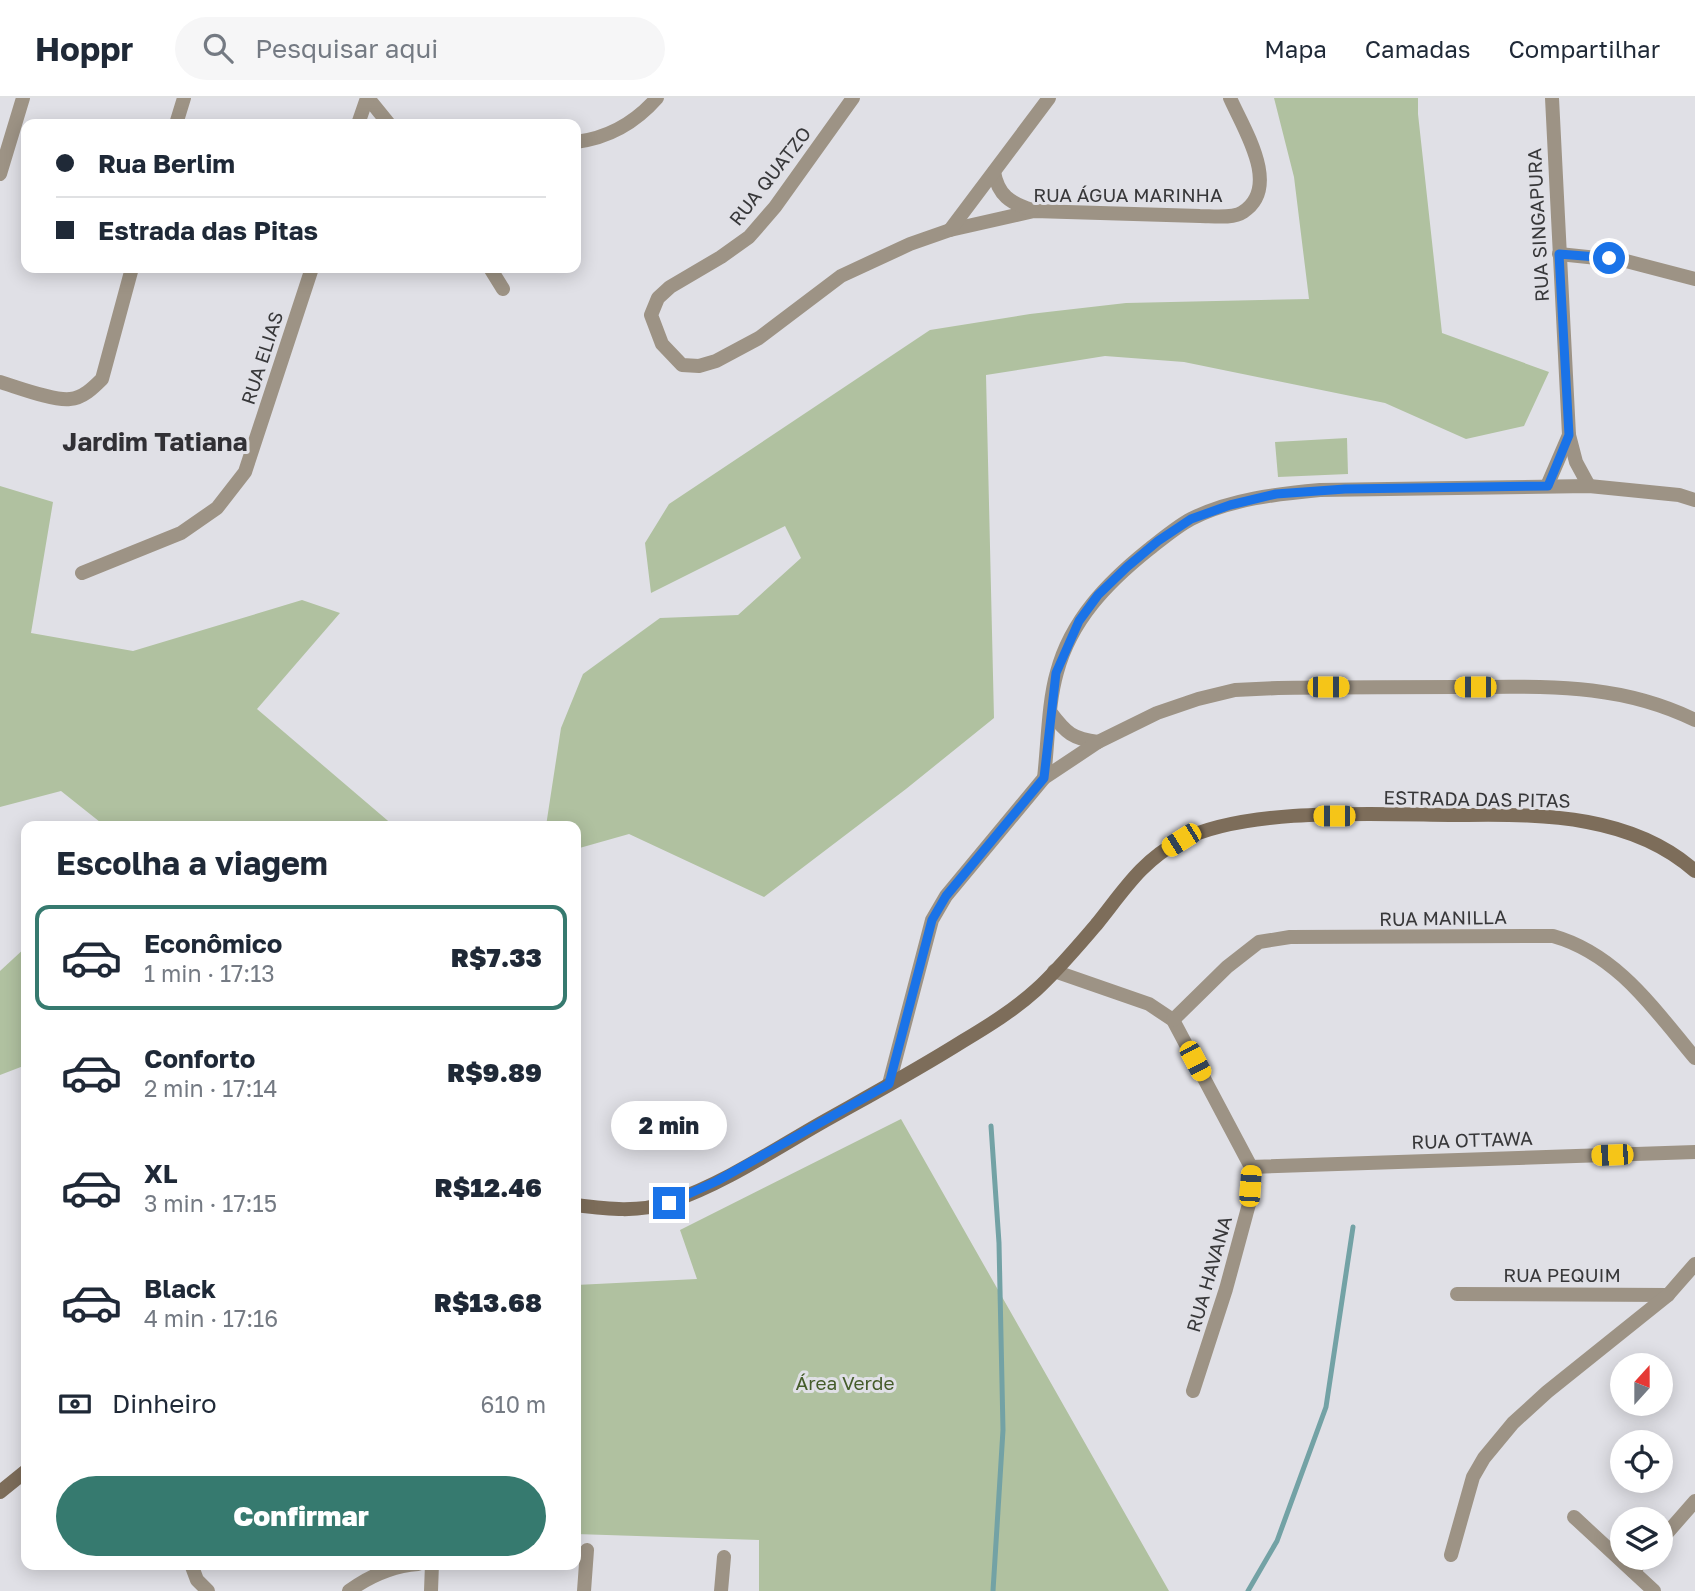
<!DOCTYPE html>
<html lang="pt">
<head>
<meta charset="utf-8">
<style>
	:root { --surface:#fff; --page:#f6f6f7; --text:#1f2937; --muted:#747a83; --line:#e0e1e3; --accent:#367a6f }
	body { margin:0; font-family:"Golos Text",sans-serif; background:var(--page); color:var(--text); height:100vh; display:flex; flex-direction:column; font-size:26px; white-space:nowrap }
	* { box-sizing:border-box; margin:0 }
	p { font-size:23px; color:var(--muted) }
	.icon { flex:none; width:38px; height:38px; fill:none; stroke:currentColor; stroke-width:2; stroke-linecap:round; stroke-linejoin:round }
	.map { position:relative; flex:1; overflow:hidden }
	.panel { position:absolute; left:21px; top:723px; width:560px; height:749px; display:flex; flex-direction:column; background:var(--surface); border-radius:14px; box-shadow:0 4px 18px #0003 }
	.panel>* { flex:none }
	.guide { position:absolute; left:21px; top:21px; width:560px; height:154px; border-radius:14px; box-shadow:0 4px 18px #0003; display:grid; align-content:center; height:154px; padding:0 35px; background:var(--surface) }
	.needle { width:46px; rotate:21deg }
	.controls { position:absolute; left:1610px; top:1255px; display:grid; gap:14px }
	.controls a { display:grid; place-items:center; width:63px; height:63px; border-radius:50%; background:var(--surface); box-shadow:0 4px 18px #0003; font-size:35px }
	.end { position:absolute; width:32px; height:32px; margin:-16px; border:9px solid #1a73e8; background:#fff; box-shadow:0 0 0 4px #fff }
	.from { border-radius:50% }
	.bubble { position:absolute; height:49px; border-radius:24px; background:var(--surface); box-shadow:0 4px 18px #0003; font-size:23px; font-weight:800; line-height:49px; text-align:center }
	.car { position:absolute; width:21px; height:42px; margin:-21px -10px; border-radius:9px; box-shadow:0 0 5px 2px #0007; background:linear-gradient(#f5c518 24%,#345 0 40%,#f5c518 0 76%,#345 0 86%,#f5c518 0) }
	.guide b { display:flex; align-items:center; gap:24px; height:66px; font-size:26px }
	.guide b+b { border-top:2px solid var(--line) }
	.guide i { width:18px; height:18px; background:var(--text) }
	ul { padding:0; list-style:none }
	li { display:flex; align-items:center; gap:21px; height:105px; margin:0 14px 10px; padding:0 21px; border:4px solid transparent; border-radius:14px }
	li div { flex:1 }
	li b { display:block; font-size:26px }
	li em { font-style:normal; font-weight:800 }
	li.current { border-color:var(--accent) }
	li>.icon { width:63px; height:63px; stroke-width:1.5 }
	h2 { padding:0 35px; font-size:32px; line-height:84px }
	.pay { display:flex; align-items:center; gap:18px; height:77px; padding:0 35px; font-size:26px }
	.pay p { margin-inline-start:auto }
	.action { display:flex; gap:14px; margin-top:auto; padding:14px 35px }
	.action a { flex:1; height:80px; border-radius:42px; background:var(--accent); color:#fff; font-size:28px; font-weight:800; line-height:80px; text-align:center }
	header { display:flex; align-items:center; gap:42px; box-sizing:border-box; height:98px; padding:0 35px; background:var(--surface); border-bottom:2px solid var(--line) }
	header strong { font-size:33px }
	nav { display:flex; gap:38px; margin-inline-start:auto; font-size:24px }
	.search { width:490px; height:63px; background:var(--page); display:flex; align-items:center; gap:18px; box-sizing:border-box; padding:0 24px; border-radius:38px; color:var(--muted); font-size:26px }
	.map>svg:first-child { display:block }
	.green { fill:#b0c1a0 }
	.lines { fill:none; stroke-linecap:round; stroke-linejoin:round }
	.stream { stroke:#73a2a5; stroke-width:5 }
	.street { stroke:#9d9385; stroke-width:14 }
	.secondary { stroke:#7d6d5a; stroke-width:14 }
	.route { stroke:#1a73e8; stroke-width:9 }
	.labels { text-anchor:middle; stroke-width:6; stroke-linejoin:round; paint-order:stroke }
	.street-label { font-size:19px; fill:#38383a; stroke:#e0e0e6 }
	.park-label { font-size:19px; fill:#455c2a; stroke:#e0e0e6 }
	.district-label { font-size:26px; font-weight:bold; fill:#313035; stroke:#e0e0e6 }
</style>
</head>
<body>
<header>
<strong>Hoppr</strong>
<div class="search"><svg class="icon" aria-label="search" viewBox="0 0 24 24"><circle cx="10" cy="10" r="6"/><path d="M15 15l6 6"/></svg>Pesquisar aqui</div>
<nav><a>Mapa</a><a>Camadas</a><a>Compartilhar</a></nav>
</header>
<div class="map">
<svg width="1695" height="1493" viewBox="0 0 1695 1493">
	<rect width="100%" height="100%" fill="#e0e0e6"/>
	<g class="green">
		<path d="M1274 0H1418V16L1442 235 1549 274 1524 328 1466 341 1385 305 1184 264 1105 258 986 277 994 620 906 691 764 799 629 736 576 751V728H546L561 630 583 576 660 520 738 517 801 460 785 428 651 495 645 445 669 406 930 232 1030 216 1126 205 1309 201 1294 79Z"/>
		<path d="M1347 340 1348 376 1278 379 1275 344Z"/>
		<path d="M0 388 53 404 31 535 133 553 302 502 340 515 257 611 394 728H105L61 693 0 709Z"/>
		<path d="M26 849V967L0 977V873Z"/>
		<path d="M901 1021 1169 1493H759V1442L576 1436V1187L697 1181 680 1132Z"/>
	</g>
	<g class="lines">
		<g class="stream">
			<path d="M991 1028 999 1145 1003 1332 993 1493"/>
			<path d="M1248 1493 1277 1443 1326 1309 1353 1129"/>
		</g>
		<g class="street">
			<path d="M368 0 389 26"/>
			<path d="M853 0 775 109 749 139 721 159 670 189 658 200 651 217 662 246 682 267 699 268 716 263 759 240 841 178 910 146 950 132 1034 113 1200 118C1212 118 1233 121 1243 114 1282 89 1243 30 1230 0"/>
			<path d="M1552 0 1569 337 1576 364 1589 388"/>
			<path d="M176 26 184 0"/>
			<path d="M358 26 367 0"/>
			<path d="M576 44C609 40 635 25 657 0"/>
			<path d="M994 74C998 97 1010 105 1032 112"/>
			<path d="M0 76 23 0"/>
			<path d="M950 132 1049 0"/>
			<path d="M1559 156 1626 163 1695 181"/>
			<path d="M490 170 503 191"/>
			<path d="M0 284C17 289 53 303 70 301 83 300 93 290 102 281L132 170"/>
			<path d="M1547 388 1569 337"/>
			<path d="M82 475 181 435 217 410 245 374 312 170"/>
			<path d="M1051 615C1066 635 1073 641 1098 644"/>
			<path d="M1044 680C1048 646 1048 605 1057 574 1071 522 1107 485 1148 452 1161 442 1176 429 1191 421 1230 401 1277 396 1320 392L1589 388 1679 397 1695 402"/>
			<path d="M1054 873 1149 906 1173 922 1251 1069 1249 1106 1226 1191 1193 1293"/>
			<path d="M1173 922 1227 869 1259 844 1290 839 1553 838C1617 856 1654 911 1695 960"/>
			<path d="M889 986 932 822 946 798 1044 680 1098 644 1157 615 1198 601 1235 592 1278 590C1339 589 1399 589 1460 589 1544 589 1617 584 1695 622"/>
			<path d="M1251 1069 1695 1054"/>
			<path d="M1457 1196 1668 1197"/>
			<path d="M1574 1419 1654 1493"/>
			<path d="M1661 1442 1695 1403"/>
			<path d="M1451 1457 1473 1379 1484 1360 1513 1325 1547 1294 1668 1197 1695 1166"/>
			<path d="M191 1466 197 1482 208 1493"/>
			<path d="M1633 1473 1645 1460"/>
			<path d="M349 1493C371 1477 392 1468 418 1466"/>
			<path d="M431 1493 432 1466"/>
			<path d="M584 1493 587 1452"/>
			<path d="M721 1493 724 1459"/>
		</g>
		<g class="secondary">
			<path d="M576 1107C607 1111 639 1115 670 1104 723 1086 772 1053 821 1025 869 998 917 972 963 943 988 928 1014 912 1036 892 1057 873 1077 849 1096 827 1122 795 1142 762 1180 743 1248 707 1389 717 1467 717 1546 716 1633 718 1695 773"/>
			<path d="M0 1394 26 1373"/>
		</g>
	</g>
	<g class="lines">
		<path class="route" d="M669 1105 717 1083 889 986 932 822 946 798 1044 680 1056 575 1079 523 1098 497 1127 469 1158 443 1191 421 1230 407 1276 396 1345 391 1548 388 1569 337 1559 156 1609 160"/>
	</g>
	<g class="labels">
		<g class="street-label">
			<text transform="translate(770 78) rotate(-52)" y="7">RUA QUATZO</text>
			<text x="1128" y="104">RUA ÁGUA MARINHA</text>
			<text transform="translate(1538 127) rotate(-93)" y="7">RUA SINGAPURA</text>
			<text transform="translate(262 260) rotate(-72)" y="7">RUA ELIAS</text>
			<text transform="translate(1477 701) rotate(1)" y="7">ESTRADA DAS PITAS</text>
			<text transform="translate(1443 820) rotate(-1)" y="7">RUA MANILLA</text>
			<text transform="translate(1472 1042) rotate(-2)" y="7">RUA OTTAWA</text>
			<text transform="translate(1209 1176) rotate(-74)" y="7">RUA HAVANA</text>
			<text x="1562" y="1184">RUA PEQUIM</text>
		</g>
		<g class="park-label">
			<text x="845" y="1292">Área Verde</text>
		</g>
		<g class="district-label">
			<text x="155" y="353">Jardim Tatiana</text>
		</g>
	</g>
</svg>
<div class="controls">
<a><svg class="needle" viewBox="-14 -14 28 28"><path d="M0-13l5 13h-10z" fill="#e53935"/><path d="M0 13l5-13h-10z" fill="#747a83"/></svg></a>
<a><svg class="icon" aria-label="locate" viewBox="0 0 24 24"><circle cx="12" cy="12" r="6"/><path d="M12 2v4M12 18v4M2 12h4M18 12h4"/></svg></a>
<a><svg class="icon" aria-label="layers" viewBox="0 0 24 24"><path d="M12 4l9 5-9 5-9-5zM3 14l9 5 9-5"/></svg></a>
</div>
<i class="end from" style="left:1609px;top:160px"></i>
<i class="end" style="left:669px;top:1105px"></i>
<div class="bubble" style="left:611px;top:1003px;width:116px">2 min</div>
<i class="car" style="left:1328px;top:589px;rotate:90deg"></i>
<i class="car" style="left:1475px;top:589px;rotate:270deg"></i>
<i class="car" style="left:1334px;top:718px;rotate:270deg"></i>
<i class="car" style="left:1181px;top:742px;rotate:238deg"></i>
<i class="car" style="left:1195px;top:963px;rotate:152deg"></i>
<i class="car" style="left:1612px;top:1057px;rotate:268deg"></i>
<i class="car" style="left:1250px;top:1088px;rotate:4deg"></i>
<div class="guide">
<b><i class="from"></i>Rua Berlim</b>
<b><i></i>Estrada das Pitas</b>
</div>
<section class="panel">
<h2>Escolha a viagem</h2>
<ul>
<li class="current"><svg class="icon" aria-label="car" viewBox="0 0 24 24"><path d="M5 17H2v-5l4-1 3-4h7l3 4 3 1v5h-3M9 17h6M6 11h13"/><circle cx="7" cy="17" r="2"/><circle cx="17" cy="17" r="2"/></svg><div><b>Econômico</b><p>1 min · 17:13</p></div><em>R$7.33</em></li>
<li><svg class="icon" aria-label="car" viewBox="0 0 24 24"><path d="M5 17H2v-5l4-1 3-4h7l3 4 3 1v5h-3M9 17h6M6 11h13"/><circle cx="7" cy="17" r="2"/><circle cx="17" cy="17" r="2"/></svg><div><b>Conforto</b><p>2 min · 17:14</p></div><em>R$9.89</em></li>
<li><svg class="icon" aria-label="car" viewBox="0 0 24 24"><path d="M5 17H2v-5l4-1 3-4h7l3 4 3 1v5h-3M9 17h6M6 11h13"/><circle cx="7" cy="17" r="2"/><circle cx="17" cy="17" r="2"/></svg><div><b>XL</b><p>3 min · 17:15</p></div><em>R$12.46</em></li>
<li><svg class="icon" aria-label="car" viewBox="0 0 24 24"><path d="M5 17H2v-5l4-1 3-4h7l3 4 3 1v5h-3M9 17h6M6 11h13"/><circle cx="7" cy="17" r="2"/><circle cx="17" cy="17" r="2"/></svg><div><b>Black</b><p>4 min · 17:16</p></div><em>R$13.68</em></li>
</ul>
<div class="pay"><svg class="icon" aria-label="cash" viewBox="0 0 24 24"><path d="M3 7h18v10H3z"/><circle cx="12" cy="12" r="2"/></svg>Dinheiro<p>610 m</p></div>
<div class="action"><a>Confirmar</a></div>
</section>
</div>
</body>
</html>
